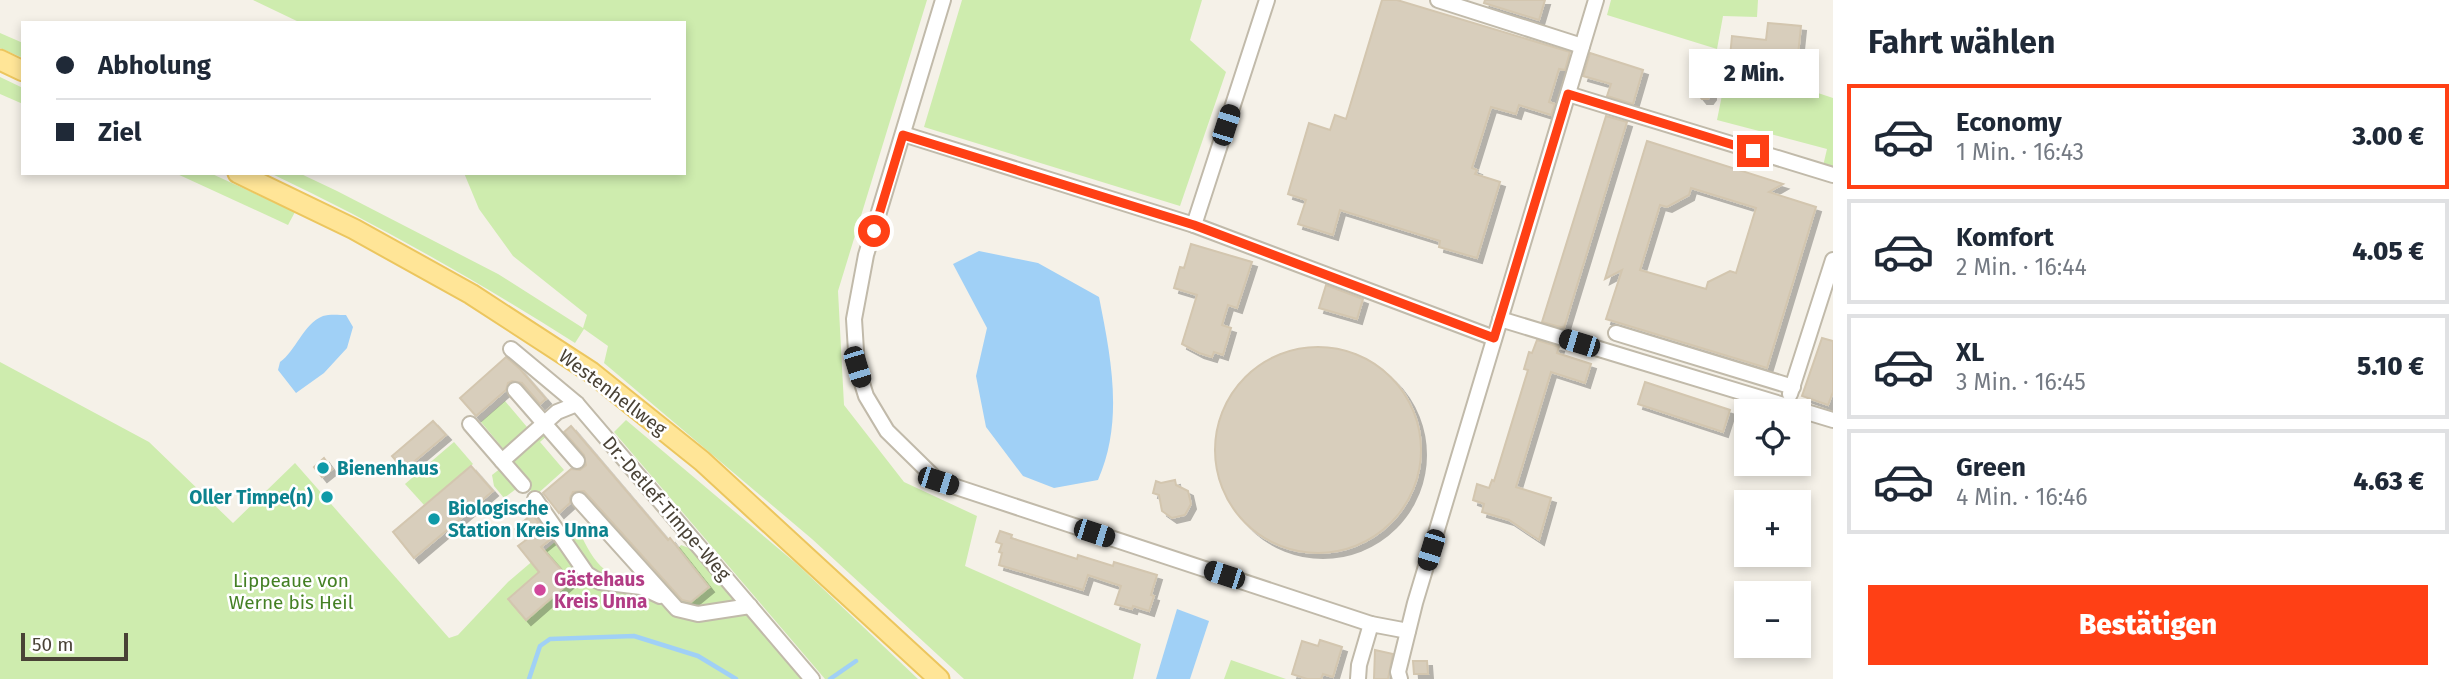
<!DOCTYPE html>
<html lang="de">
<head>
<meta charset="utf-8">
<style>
	:root { --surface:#fff; --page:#f2f2f3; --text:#1f2937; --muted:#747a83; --line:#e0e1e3; --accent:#ff4015 }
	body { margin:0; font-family:"Fira Sans",sans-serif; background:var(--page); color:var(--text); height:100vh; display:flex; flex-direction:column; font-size:26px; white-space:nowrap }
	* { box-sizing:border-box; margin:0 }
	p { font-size:23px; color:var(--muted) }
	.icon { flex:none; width:38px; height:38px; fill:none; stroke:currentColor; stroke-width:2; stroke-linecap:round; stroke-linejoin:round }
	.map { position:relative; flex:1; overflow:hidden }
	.side { display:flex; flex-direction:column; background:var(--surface); width:630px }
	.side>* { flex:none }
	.guide { position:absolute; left:21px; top:21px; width:665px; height:154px; border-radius:0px; box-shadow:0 4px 10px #0003; display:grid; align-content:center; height:154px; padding:0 35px; background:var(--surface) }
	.buttons { position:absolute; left:1734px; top:399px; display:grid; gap:14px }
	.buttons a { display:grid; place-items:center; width:77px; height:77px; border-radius:0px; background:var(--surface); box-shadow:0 4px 10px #0003; font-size:35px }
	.scale { position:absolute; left:21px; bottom:18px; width:107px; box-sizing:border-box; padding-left:7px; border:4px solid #494236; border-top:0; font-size:19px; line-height:24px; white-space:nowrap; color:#494236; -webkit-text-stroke:5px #fff; paint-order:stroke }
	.end { position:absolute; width:32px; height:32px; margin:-16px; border:9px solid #ff4015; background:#fff; box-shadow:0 0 0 4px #fff }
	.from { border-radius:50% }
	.bubble { position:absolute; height:49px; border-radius:0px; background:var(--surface); box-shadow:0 4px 10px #0003; font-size:23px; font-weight:800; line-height:49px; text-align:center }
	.car { position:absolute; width:21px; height:42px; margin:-21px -10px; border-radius:9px; box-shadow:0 0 5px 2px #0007; background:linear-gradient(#222 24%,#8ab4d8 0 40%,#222 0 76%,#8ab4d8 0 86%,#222 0) }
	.guide b { display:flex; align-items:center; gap:24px; height:66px; font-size:26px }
	.guide b+b { border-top:2px solid var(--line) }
	.guide i { width:18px; height:18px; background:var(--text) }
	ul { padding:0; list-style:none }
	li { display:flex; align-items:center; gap:21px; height:105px; margin:0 14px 10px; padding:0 21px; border:4px solid var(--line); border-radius:0px }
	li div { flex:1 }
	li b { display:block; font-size:26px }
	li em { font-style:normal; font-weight:800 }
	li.selected { border-color:var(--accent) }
	li>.icon { width:63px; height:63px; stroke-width:1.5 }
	h2 { padding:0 35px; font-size:32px; line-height:84px }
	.action { display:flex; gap:14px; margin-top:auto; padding:14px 35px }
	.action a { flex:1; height:80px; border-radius:0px; background:var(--accent); color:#fff; font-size:28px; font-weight:800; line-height:80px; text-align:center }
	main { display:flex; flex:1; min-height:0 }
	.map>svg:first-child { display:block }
	.green { fill:#ceecae }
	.water { fill:#a0d0f6 }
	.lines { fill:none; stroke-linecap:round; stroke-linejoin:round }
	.stream { stroke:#a0d0f6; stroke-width:4.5 }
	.building { fill:#d8cebc; stroke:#d3c6af; stroke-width:2; fill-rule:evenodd; filter:url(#shadow) }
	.minor-casing { stroke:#c1baaa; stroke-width:18 }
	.major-casing { stroke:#ecc65e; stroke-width:23 }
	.minor { stroke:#fff; stroke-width:14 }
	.major { stroke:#ffe597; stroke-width:19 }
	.route { stroke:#ff4015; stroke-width:9 }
	.culture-dot { fill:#0f9aa8; stroke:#fff; stroke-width:2.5 }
	.hotel-dot { fill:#d1479c; stroke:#fff; stroke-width:2.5 }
	.labels { text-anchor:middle; stroke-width:5; stroke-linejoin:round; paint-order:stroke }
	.street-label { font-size:19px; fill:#494236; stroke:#fff }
	.culture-label { font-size:19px; font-weight:bold; fill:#0d838f; stroke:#fff; text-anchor:start }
	.hotel-label { font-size:19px; font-weight:bold; fill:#b23c85; stroke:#fff; text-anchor:start }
	.park-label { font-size:19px; fill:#448024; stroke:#fff }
</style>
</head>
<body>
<main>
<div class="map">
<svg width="1833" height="679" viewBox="0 0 1833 679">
	<defs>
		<filter id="shadow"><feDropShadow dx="5" dy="5" stdDeviation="0" flood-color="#0004"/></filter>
	</defs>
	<rect width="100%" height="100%" fill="#f5f1e8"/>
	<g class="green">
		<path d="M253 0H927L838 291 844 405 904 482 977 516 965 566 1141 644 1133 679H964L812 539 604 363 608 346 584 329 575 343C477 281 376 223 270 173H299L337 191 498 274 583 328 587 315 513 256 479 209 464 173H684V23H301Z"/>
		<path d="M962 0H1202L1190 40 1226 72 1180 206 924 127Z"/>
		<path d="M1611 0H1758L1757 17 1723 16 1717 49 1607 15Z"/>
		<path d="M0 33 23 43V58L0 48Z"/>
		<path d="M0 77 23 88V104L0 94Z"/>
		<path d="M1724 85H1794L1833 98V169L1823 166 1827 149 1717 120Z"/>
		<path d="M175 173H210L295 212 288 225Z"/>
		<path d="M0 362 149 442 233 523 295 463 449 638 458 635 508 582 576 524C592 560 603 580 645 583L663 568 681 545 697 551 804 679H0Z"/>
		<path d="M505 401 527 427 535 421 538 424 505 451 481 422Z"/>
		<path d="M626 420 798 565 918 679H825L614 432Z"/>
		<path d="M546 431 549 434 540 442 564 470 535 496 515 471 512 462Z"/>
		<path d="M454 442 473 464 424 505 405 484Z"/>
		<path d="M501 468 516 486V489L504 498 494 486 492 475Z"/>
		<path d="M1231 660 1286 679H1224Z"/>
	</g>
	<g class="water">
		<path d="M979 251 1038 263 1099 297C1111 358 1124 421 1098 480L1054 488 1023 476 986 427 976 376 987 328 953 264Z"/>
		<path d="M346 315 353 327 347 348 324 373 296 393 278 370 280 362C296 351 303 324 323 316 329 314 339 315 346 315Z"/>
		<path d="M1177 609 1209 621 1190 679H1156Z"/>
	</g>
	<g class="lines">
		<g class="stream">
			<path d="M529 679 540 646 550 639 634 636 698 656 736 679"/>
			<path d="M830 679 856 661"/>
		</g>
	</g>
	<g class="building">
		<path d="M1382 0H1397L1570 52 1565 70 1559 69 1549 102 1555 104 1551 115 1519 105 1516 114 1491 107 1472 168 1477 170 1475 174 1500 182 1477 258 1439 247 1440 241 1340 210 1333 235 1298 224 1306 200 1288 194 1309 123 1330 130 1335 115 1346 119Z"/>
		<path d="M1485 0H1545L1539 20 1484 3Z"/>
		<path d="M1768 23 1801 26 1797 64 1730 57 1732 36 1766 40Z"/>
		<path d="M1590 53 1643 70 1633 104 1607 96 1611 84 1583 76Z"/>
		<path d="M1707 85 1711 88V95L1708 99H1702L1693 88Z"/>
		<path d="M1606 116 1627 122 1564 328 1542 322Z"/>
		<path d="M1647 141 1783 184 1769 192 1816 207 1767 368 1606 319 1622 270 1605 279ZM1691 188 1756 208 1736 273 1730 271 1708 282 1706 289 1640 270 1660 205 1667 207 1689 195Z"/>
		<path d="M1191 244 1252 262 1237 308 1228 305 1222 325 1231 328 1223 355 1214 352 1212 357 1199 353 1182 344 1197 295 1174 288 1180 267 1184 268Z"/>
		<path d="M1326 285 1363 299 1357 319 1319 308Z"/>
		<path d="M1822 338 1833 341V392L1828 405 1802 396Z"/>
		<path d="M1537 340 1559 347 1557 353 1591 364 1585 383 1551 372 1516 487 1551 498 1539 540 1509 520 1482 512 1484 504 1473 500 1477 484 1489 488 1492 480 1494 481 1528 370 1524 369 1529 352 1532 353Z"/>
		<circle cx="1318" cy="450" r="103"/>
		<path d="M506 357 520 369 546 399 540 404 522 383 512 381 508 383 506 390 476 416 460 398Z"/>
		<path d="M1645 382 1730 410 1723 432 1638 404Z"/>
		<path d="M433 421 446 435 404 470 392 456Z"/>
		<path d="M571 426 668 540 670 538 709 587 691 602 682 600 584 491 573 492 570 498V503L559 513 543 493 571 469 580 470 586 465 584 455 564 432Z"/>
		<path d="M324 458 332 469 322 477 314 467Z"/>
		<path d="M471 466 493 491 414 558 393 532Z"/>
		<path d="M1175 480 1176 485 1188 491 1191 504 1185 515 1172 518 1162 511 1159 495 1153 493 1156 481 1161 483Z"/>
		<path d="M532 514 551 539 541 547 571 581 526 620 508 599 539 572 518 546 526 540 515 529Z"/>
		<path d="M1000 531 1012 535 1011 538 1077 559 1078 555 1113 566 1114 562 1157 575 1151 595 1154 596 1149 611 1133 606 1132 609 1115 604 1121 586 1088 575 1083 590 999 565 1002 553 999 552 1002 544 996 542Z"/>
		<path d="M1320 640 1342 647 1333 677 1323 674 1321 679H1307L1292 674 1302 641 1318 646Z"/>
		<path d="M1375 650 1393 654 1388 679H1374Z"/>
		<path d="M1413 661H1427L1428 674H1414Z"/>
	</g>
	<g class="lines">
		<defs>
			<g id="minor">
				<path d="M943 0 866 255 854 319 857 367 866 396 887 431 938 481 1371 624"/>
				<path d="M1267 0 1194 225 1494 338"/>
				<path d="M1438 0 1582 46"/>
				<path d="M1568 94 1833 175"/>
				<path d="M903 134 1194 225"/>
				<path d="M1500 319 1833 420"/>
				<path d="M1616 333 1793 387"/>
				<path d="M511 349 577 404 812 679"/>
				<path d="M515 390 577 461"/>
				<path d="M1790 394 1833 260"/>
				<path d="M470 424 502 461"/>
				<path d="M523 485 502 461 557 412 577 404"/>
				<path d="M535 499 587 574 600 582 641 587 660 596"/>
				<path d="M579 500 677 609 698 614 750 606"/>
				<path d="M1358 679 1359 665 1371 624 1408 631"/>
				<path d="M1400 679 1398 672 1415 603 1596 0"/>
			</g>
			<g id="major">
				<path d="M0 60 23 71"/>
				<path d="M238 173 354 229 471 294 591 372 702 461 939 679"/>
			</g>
		</defs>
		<use href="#minor" class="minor-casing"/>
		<use href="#major" class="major-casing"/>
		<use href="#minor" class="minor"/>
		<use href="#major" class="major"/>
	</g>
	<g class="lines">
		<path class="route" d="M874 231 903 135 1194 225 1494 338 1568 94 1753 151"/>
	</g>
	<g class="culture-dot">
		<circle cx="323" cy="468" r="7"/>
		<circle cx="327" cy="497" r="7"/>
		<circle cx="434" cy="519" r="7"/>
	</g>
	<circle class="hotel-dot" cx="540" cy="590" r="7"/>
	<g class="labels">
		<g class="street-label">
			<text transform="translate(613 392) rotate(37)" y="7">Westenhellweg</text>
			<text transform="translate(667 508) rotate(49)" y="7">Dr.-Detlef-Timpe-Weg</text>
		</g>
		<g class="culture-label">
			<text x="337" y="475">Bienenhaus</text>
			<text x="313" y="504" text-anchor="end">Oller Timpe(n)</text>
			<text x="448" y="515">Biologische<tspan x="448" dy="22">Station Kreis Unna</tspan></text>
		</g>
		<g class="hotel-label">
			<text x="554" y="586">Gästehaus<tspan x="554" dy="22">Kreis Unna</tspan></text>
		</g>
		<g class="park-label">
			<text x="291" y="587">Lippeaue von<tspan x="291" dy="22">Werne bis Heil</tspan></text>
		</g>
	</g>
</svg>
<div class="buttons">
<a><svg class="icon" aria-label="locate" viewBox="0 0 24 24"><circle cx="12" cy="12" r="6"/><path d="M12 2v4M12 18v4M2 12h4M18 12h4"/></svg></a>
<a>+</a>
<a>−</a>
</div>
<div class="scale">50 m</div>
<i class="end from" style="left:874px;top:231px"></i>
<i class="end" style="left:1753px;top:151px"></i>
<div class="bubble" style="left:1689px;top:49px;width:130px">2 Min.</div>
<i class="car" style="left:1226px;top:125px;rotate:18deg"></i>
<i class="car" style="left:1579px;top:343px;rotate:287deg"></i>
<i class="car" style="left:857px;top:367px;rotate:163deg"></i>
<i class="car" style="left:938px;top:481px;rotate:108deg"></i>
<i class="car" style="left:1094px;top:533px;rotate:108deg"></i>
<i class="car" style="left:1431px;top:550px;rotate:197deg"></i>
<i class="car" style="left:1224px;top:575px;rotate:288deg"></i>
<div class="guide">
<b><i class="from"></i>Abholung</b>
<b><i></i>Ziel</b>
</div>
</div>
<section class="side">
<h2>Fahrt wählen</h2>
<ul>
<li class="selected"><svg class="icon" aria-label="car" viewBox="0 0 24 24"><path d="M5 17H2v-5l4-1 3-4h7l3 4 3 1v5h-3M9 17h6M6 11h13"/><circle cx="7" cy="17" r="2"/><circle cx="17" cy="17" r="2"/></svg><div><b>Economy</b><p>1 Min. · 16:43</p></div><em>3.00 €</em></li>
<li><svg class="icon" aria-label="car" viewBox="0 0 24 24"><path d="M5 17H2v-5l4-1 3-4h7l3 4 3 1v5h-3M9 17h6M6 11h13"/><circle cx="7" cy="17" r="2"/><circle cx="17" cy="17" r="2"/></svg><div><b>Komfort</b><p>2 Min. · 16:44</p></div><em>4.05 €</em></li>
<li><svg class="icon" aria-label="car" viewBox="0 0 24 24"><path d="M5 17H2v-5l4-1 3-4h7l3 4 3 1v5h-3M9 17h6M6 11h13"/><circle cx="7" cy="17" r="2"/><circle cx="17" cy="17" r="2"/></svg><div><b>XL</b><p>3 Min. · 16:45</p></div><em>5.10 €</em></li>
<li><svg class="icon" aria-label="car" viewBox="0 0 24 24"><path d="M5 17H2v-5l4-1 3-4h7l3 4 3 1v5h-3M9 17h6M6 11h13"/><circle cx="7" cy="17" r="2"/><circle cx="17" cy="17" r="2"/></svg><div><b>Green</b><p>4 Min. · 16:46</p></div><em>4.63 €</em></li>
</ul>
<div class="action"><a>Bestätigen</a></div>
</section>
</main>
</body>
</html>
